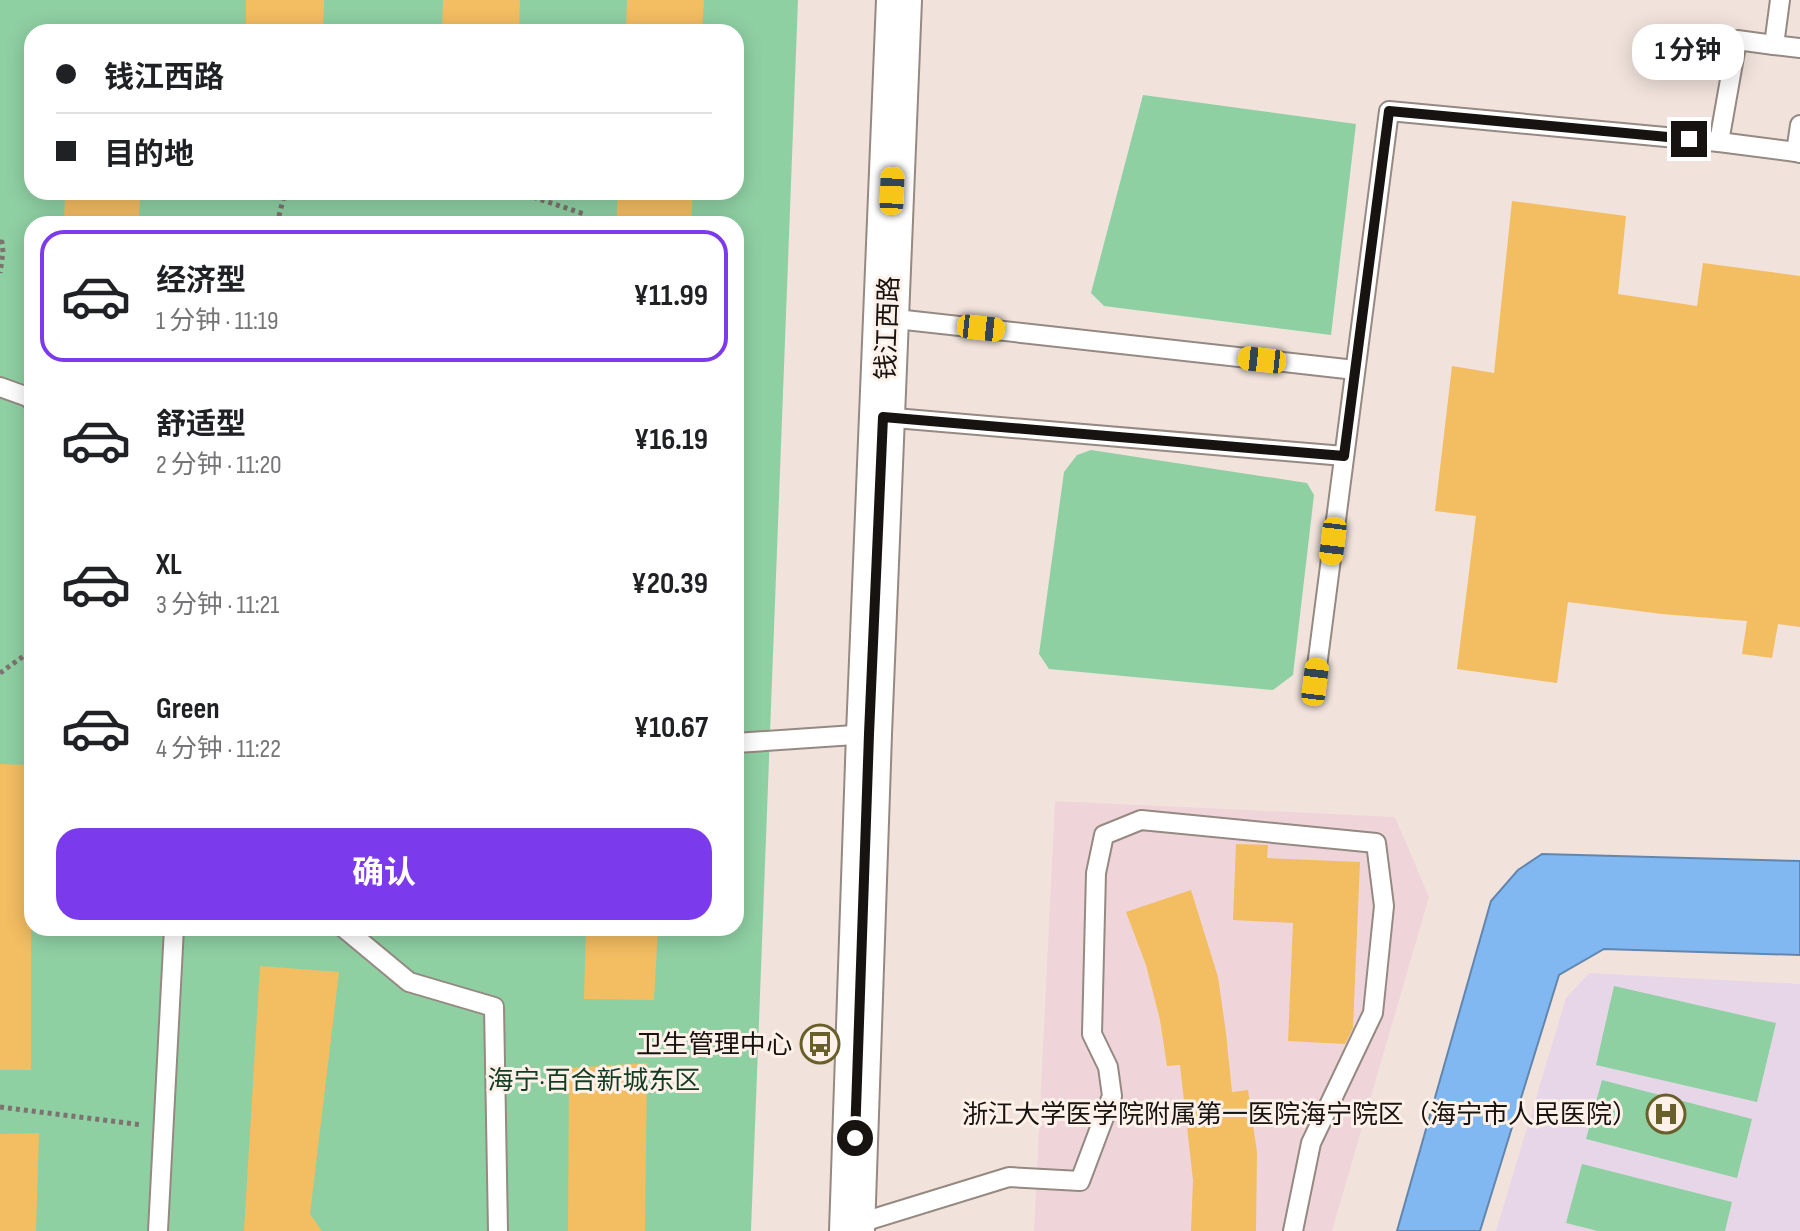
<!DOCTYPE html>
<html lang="zh">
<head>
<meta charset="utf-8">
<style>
	:root { --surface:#fff; --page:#f6f6f6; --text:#202124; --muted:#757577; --line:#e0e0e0; --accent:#7c3aed }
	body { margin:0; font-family:"Sofia Sans Condensed","Noto Sans SC",sans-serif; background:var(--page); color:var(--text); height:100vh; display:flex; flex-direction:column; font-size:30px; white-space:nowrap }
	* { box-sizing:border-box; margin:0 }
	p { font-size:26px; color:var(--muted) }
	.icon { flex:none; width:44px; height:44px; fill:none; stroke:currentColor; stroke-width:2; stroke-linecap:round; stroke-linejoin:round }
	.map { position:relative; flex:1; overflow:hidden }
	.details { position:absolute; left:24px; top:216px; width:720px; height:720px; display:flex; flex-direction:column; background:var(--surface); border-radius:24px; box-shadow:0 4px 20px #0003 }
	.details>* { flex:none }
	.top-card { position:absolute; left:24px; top:24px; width:720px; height:176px; border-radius:24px; box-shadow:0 4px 20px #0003; display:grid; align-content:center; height:176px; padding:0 32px; background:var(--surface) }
	.end { position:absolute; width:36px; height:36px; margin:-18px; border:10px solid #171310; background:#fff; box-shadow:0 0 0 4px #fff }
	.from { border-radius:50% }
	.bubble { position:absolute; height:56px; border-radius:24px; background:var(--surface); box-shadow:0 4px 20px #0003; font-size:26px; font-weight:700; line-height:56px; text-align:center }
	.car { position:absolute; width:24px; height:48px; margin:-24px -12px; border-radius:10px; box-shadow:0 0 6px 2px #0007; background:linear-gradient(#f5c518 24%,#345 0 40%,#f5c518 0 76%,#345 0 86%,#f5c518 0) }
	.top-card b { display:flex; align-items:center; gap:28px; height:76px; font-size:30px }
	.top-card b+b { border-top:2px solid var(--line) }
	.top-card i { width:20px; height:20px; background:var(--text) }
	ul { padding:14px 0 0; list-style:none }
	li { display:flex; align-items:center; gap:24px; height:132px; margin:0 16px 12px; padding:0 16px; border:4px solid transparent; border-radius:24px }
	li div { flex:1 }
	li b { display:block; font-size:30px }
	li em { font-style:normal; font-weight:700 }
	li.active { border-color:var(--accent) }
	li>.icon { width:72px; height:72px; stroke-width:1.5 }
	.primary-button { display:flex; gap:16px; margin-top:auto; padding:16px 32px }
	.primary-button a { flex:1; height:92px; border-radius:24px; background:var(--accent); color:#fff; font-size:32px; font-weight:700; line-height:92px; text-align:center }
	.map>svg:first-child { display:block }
	.commercial { fill:#efd5d9 }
	.medical { fill:#e7d6e7 }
	.green { fill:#8fd0a3; fill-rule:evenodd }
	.water { fill:#82b8f1; stroke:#6286ae; stroke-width:2 }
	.building { fill:#f3bd62 }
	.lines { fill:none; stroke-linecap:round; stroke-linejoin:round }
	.service-casing { stroke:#958982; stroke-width:22 }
	.secondary-casing { stroke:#958982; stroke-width:48 }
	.path { stroke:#7c736e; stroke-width:5; stroke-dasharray:4 4; stroke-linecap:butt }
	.service { stroke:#fff; stroke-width:18 }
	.secondary { stroke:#fff; stroke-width:44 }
	.route { stroke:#171310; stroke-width:10 }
	.labels { text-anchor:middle; stroke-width:6; stroke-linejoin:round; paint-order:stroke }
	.street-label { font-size:26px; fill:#171310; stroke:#fef1e9 }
	.poi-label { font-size:26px; fill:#171310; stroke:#fef1e9; text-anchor:end }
	.park-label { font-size:26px; fill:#133b23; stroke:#fef1e9 }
</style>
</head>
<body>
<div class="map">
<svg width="1800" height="1231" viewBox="0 0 1800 1231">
	<rect width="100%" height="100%" fill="#f1e3dc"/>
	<path class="commercial" d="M1055 801 1395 817 1429 897 1332 1231H1034Z"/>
	<path class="medical" d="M1589 973 1800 984V1231H1496L1566 998Z"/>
	<g class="green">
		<path d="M0 0H798L751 1231H0ZM32 32H736V192H32ZM32 224H736V928H32Z"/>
		<path d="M1143 95 1356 124 1331 335 1104 306 1091 293Z"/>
		<path d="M1091 450 1307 483 1314 495 1293 675 1273 690 1049 669 1039 654 1064 472 1077 455Z"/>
		<path d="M1614 986 1776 1023 1757 1102 1596 1065Z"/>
		<path d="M1602 1080 1752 1119 1737 1178 1586 1139Z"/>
		<path d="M1582 1164 1732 1202 1725 1231H1598L1566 1223Z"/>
	</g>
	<path class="water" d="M1542 854 1800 861V955L1604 949 1559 975 1480 1231H1397L1491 901 1518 870Z"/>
	<g class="building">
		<path d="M246 0H324L323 32H246Z"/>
		<path d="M443 0H520L519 32H442Z"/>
		<path d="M627 0H704L702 32H626Z"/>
		<path d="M65 192H140L139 224H64Z"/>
		<path d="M618 192H693L691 224H616Z"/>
		<path d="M1512 201 1626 216 1618 294 1697 306 1703 263 1800 276V627L1778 624 1772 658 1742 654 1747 621 1662 614 1568 602 1557 683 1457 669 1476 516 1435 511 1452 366 1494 373Z"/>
		<path d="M0 764 31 765V1070H0Z"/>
		<path d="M1236 844 1268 845 1267 858 1360 862 1353 1028 1345 1044 1288 1041 1293 923 1233 920Z"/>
		<path d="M1191 890 1218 977 1226 1033 1232 1092 1248 1090 1257 1152 1256 1231H1191L1193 1180 1180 1065 1167 1066 1160 1020 1146 965 1126 912Z"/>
		<path d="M586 928H658L654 1000 584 999Z"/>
		<path d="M260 966 339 972 310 1214 322 1231H244Z"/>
		<path d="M647 1063 645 1231H568L569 1068Z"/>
		<path d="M39 1133 36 1231H0V1134Z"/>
	</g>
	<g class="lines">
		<defs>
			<g id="service">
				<path d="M1780 0 1774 45 1800 48"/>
				<path d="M1800 125 1796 152 1800 153"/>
				<path d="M1719 142 1796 152"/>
				<path d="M887 318 1355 370"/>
				<path d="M0 387 28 397 32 401"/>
				<path d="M883 417 1344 456"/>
				<path d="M1315 682 1389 111 1719 142 1737 40 1774 45"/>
				<path d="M736 743 869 734"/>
				<path d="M344 928 409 982 494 1007 498 1231"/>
				<path d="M853 1225 1009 1177 1080 1181 1112 1096 1108 1067 1092 1034 1096 873 1104 835 1141 820 1376 843 1384 906 1373 1013 1311 1143 1293 1231"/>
				<path d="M158 1231 174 928"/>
			</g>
			<path id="secondary" d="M852 1231 869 734 899 0"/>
		</defs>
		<use href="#service" class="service-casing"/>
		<use href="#secondary" class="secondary-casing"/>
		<g class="path">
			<path d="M518 192 584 214V224"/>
			<path d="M277 224 285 192"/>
			<path d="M0 242H2L3 252 0 273"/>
			<path d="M0 673 32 650"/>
			<path d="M0 1107 142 1125"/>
		</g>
		<use href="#service" class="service"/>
		<use href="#secondary" class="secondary"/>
	</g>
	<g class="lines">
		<path class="route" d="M855 1138 869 734 883 417 1344 456 1389 111 1689 139"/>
	</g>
	<defs>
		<symbol id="bus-ring" viewBox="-11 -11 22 22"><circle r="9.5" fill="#fef1e9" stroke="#695f2b" stroke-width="1.5"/><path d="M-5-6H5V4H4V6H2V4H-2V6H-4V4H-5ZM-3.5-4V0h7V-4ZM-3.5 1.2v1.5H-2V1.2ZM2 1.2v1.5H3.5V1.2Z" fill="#695f2b"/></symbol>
		<symbol id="hospital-ring" viewBox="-11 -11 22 22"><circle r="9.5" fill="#fef1e9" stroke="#695f2b" stroke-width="1.5"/><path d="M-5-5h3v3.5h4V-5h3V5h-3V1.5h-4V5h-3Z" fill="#695f2b"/></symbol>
	</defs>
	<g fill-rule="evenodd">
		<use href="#bus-ring" x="798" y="1022" width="44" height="44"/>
		<use href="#hospital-ring" x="1644" y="1092" width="44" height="44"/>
	</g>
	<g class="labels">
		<g class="street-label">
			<text transform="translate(887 328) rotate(-88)" y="9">钱江西路</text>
		</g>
		<g class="poi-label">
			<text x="792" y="1053">卫生管理中心</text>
			<text x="1638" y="1123">浙江大学医学院附属第一医院海宁院区（海宁市人民医院）</text>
		</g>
		<g class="park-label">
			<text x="594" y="1089">海宁·百合新城东区</text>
		</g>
	</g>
</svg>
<i class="end from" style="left:855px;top:1138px"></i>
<i class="end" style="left:1689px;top:139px"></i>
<div class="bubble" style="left:1632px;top:24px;width:112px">1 分钟</div>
<i class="car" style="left:892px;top:191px;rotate:2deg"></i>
<i class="car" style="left:981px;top:328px;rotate:96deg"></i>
<i class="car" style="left:1262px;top:360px;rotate:276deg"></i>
<i class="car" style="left:1333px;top:541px;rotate:187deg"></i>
<i class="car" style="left:1315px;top:682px;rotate:7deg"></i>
<div class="top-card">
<b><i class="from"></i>钱江西路</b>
<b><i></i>目的地</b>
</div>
<section class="details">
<ul>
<li class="active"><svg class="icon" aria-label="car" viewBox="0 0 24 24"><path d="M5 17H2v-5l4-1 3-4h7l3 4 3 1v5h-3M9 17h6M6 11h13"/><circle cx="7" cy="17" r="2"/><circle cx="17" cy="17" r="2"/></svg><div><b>经济型</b><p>1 分钟 · 11:19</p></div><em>¥11.99</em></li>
<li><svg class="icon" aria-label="car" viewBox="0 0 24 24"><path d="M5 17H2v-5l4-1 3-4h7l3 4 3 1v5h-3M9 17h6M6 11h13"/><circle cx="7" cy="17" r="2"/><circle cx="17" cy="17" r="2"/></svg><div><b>舒适型</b><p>2 分钟 · 11:20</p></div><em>¥16.19</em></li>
<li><svg class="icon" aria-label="car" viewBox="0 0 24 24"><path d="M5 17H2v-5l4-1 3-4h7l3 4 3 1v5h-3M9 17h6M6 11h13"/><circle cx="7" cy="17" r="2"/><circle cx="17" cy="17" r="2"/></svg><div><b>XL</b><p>3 分钟 · 11:21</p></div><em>¥20.39</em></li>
<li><svg class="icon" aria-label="car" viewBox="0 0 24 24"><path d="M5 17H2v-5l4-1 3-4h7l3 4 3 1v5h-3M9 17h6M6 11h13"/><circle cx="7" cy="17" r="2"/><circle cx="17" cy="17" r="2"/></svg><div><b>Green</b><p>4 分钟 · 11:22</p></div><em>¥10.67</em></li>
</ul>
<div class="primary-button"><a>确认</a></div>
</section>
</div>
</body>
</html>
